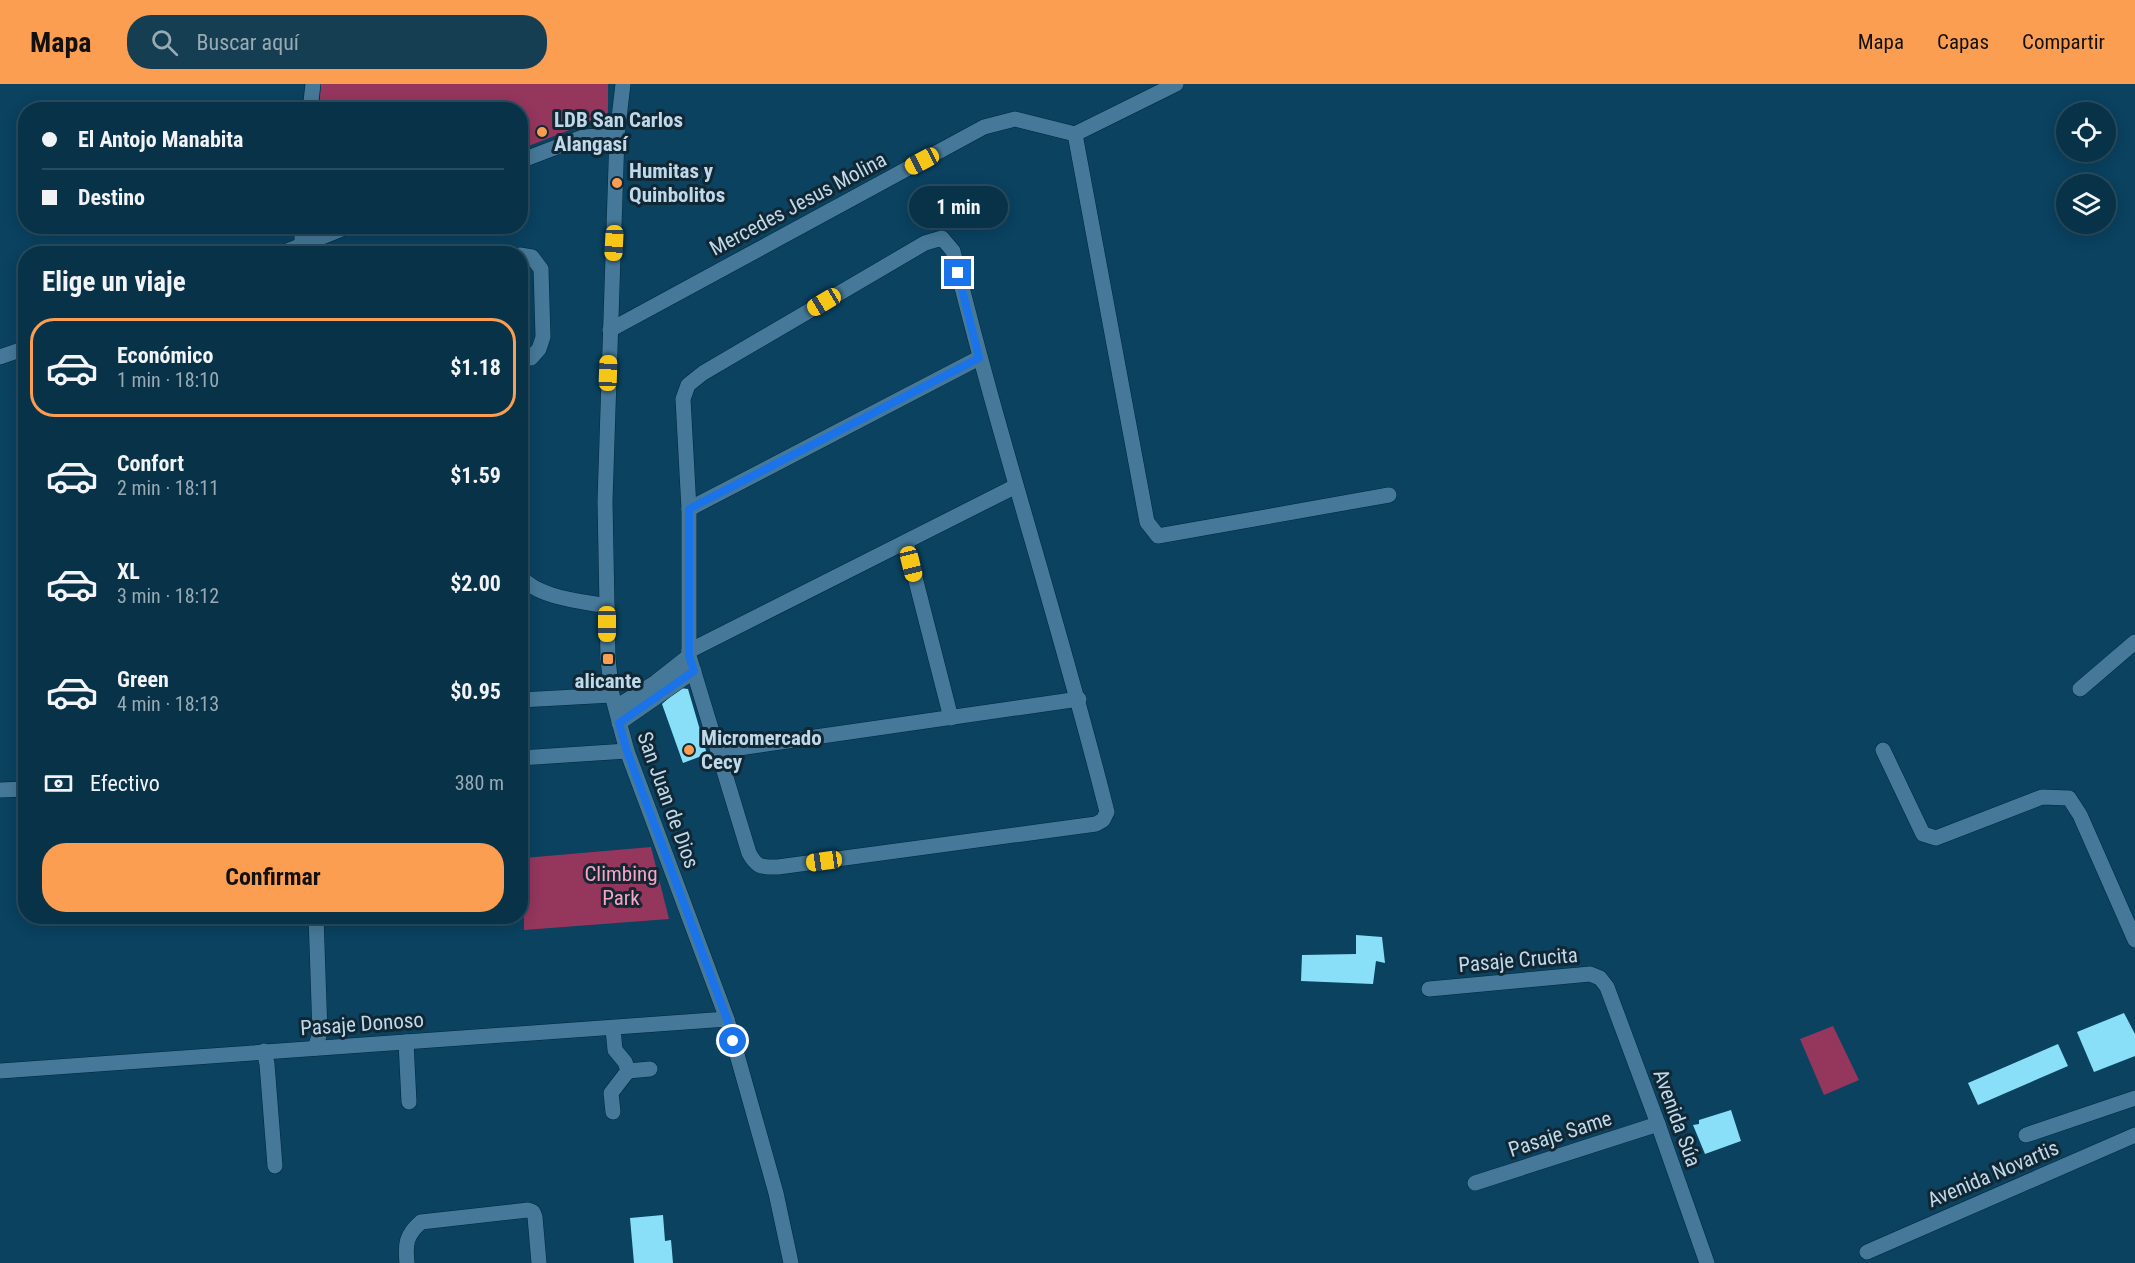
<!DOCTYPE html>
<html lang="es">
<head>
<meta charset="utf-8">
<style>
	:root { --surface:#083248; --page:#163e52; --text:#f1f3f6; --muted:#98aab4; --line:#294d60; --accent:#fb9e51 }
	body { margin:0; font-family:"Roboto Condensed",sans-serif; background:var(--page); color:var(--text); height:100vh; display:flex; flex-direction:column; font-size:22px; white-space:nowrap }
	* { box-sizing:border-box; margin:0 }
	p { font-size:20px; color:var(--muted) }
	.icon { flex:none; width:33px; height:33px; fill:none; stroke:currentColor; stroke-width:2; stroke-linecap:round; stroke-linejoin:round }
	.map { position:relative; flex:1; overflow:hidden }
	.side { position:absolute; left:18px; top:162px; width:510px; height:678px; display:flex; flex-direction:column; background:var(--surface); border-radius:24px; box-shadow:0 3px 15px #0003,0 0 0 2px var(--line) }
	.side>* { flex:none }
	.hud { position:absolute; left:18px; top:18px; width:510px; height:132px; border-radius:24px; box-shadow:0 3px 15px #0003,0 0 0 2px var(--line); display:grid; align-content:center; height:132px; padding:0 24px; background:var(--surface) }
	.controls { position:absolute; left:2056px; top:18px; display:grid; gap:12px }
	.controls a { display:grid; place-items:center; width:60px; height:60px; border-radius:50%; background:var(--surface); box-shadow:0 3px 15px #0003,0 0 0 2px var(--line); font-size:30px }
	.end { position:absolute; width:27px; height:27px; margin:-14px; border:8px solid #1a73e8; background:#fff; box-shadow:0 0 0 3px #fff }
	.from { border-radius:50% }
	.bubble { position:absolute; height:42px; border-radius:21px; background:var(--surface); box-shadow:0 3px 15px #0003,0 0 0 2px var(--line); font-size:20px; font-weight:700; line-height:42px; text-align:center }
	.car { position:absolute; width:18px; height:36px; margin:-18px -9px; border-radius:8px; box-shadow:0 0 4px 2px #0007; background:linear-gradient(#f5c518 24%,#345 0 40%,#f5c518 0 76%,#345 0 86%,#f5c518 0) }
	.hud b { display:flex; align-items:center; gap:21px; height:57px; font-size:22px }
	.hud b+b { border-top:2px solid var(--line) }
	.hud i { width:15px; height:15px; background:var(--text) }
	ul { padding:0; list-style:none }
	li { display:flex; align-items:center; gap:18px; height:99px; margin:0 12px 9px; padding:0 12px; border:3px solid transparent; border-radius:24px }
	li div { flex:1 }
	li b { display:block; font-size:22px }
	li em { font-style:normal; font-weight:700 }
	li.active { border-color:var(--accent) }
	li>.icon { width:54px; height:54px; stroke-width:1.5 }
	h2 { padding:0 24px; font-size:27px; line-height:72px }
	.pay { display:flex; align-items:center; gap:15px; height:66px; padding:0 24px; font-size:22px }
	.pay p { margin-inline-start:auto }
	.button { display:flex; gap:12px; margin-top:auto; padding:12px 24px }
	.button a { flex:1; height:69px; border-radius:24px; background:var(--accent); color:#111; font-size:24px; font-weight:700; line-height:69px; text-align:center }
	header { display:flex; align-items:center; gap:36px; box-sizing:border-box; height:84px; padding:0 30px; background:var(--accent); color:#111 }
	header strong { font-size:28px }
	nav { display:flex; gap:33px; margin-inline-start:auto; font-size:21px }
	.search { width:420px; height:54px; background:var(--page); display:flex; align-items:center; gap:15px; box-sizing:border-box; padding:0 21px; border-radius:24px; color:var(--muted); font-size:22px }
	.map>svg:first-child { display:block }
	.green { fill:#95365d }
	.building { fill:#8adff8 }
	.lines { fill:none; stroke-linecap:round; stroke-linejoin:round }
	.minor-casing { stroke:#00283d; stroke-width:16 }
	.minor { stroke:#467999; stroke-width:15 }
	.route { stroke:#1a73e8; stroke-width:8 }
	.poi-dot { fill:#fb9e51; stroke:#122734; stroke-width:2 }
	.labels { text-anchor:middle; stroke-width:6; stroke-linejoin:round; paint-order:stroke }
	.poi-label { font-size:21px; font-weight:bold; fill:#bfd9eb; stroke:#122734; text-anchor:start }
	.street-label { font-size:21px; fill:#bfd9eb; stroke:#122734 }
	.park-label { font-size:21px; fill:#faa4c1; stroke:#122734 }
</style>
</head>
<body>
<header>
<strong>Mapa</strong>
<div class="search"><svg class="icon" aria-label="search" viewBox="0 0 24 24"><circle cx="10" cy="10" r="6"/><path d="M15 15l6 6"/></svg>Buscar aquí</div>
<nav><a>Mapa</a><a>Capas</a><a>Compartir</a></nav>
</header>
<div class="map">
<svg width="2135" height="1179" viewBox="0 0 2135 1179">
	<rect width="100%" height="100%" fill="#0a4260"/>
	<g class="green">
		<path d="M321 0H608V31L521 65 520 26 319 25Z"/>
		<path d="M651 763 669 835 524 846V774Z"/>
		<path d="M1833 942 1859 996 1824 1011 1800 955Z"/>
	</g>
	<g class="building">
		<path d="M680 604 688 605 707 670 683 679 662 620Z"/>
		<path d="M1356 851 1382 853 1385 879 1376 877 1373 900 1301 897 1302 871 1356 870Z"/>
		<path d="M2124 929 2135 950V972L2094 988 2077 948Z"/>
		<path d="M2058 960 2068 982 1978 1021 1968 999Z"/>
		<path d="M1731 1026 1741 1057 1705 1070 1693 1041 1699 1040V1036Z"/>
		<path d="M663 1131 665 1157 671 1156 673 1179H634L630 1134Z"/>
	</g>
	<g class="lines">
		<defs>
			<g id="minor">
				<path d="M623 0 617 51 605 417 608 575 612 611 627 667 727 935 776 1109 791 1179"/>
				<path d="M310 26 313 0"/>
				<path d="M1075 50 1147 438 1158 452 1389 411"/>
				<path d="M520 77 583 53 617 51"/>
				<path d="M302 142V160L305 169"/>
				<path d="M942 154 953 167C999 356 1060 540 1107 728L1103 736 1096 740 778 783C762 783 757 784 749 769L689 572V425L683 315 688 301 703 289 925 159Z"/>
				<path d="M280 170 349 142"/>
				<path d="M520 171 532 173 541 185 543 253 539 265 531 274H520"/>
				<path d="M610 246 984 43 1015 35 1075 50 1176 0"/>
				<path d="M0 273 26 264"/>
				<path d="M689 425 979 274"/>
				<path d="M906 458 951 634"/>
				<path d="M520 492C538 514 581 517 607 522"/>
				<path d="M689 567 1016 402"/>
				<path d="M2080 605 2135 558"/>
				<path d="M520 616 612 611"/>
				<path d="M616 623 656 598 689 572"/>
				<path d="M619 639 694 587"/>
				<path d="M1883 666 1923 750 1936 754 2042 713 2069 714 2080 731 2135 856"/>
				<path d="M718 667 1079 615"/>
				<path d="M520 674 627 667"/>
				<path d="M0 706 26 705"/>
				<path d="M1429 905 1590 890 1600 894 1607 903 1658 1040 1707 1179"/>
				<path d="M406 958 409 1018"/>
				<path d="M315 964 320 949 316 832"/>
				<path d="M264 967 267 980 275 1082"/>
				<path d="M0 987 727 935"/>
				<path d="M628 987 650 985"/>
				<path d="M613 1028 611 1009 628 987 625 978 615 966 613 945"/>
				<path d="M2026 1051 2135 1014"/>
				<path d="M1475 1099 1658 1040"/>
				<path d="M1867 1168 2135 1051"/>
				<path d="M407 1179C405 1160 406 1151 421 1138L528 1126 533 1128 535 1133 539 1179"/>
			</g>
		</defs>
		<use href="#minor" class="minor-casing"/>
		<use href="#minor" class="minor"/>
	</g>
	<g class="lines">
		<path class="route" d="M733 957 727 935 627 667 619 639 694 587 689 572V425L979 274 958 189"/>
	</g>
	<g class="poi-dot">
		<circle cx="542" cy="48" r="6"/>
		<circle cx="617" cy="99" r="6"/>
		<rect x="602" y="569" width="12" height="12" rx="3"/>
		<circle cx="689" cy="666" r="6"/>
	</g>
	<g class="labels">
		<g class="poi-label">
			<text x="554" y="43">LDB San Carlos<tspan x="554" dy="24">Alangasí</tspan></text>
			<text x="629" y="94">Humitas y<tspan x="629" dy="24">Quinbolitos</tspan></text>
			<text x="608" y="604" text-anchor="middle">alicante</text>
			<text x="701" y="661">Micromercado<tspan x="701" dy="24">Cecy</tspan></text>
		</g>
		<g class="street-label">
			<text transform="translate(798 120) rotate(-28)" y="7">Mercedes Jesus Molina</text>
			<text transform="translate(668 716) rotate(70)" y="7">San Juan de Dios</text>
			<text transform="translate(1518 876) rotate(-5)" y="7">Pasaje Crucita</text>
			<text transform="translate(362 940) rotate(-4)" y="7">Pasaje Donoso</text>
			<text transform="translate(1677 1034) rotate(70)" y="7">Avenida Súa</text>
			<text transform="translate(1560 1050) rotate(-18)" y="7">Pasaje Same</text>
			<text transform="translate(1993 1090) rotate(-23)" y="7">Avenida Novartis</text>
		</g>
		<g class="park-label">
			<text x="621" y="797">Climbing<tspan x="621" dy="24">Park</tspan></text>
		</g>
	</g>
</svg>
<div class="controls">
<a><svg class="icon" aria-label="locate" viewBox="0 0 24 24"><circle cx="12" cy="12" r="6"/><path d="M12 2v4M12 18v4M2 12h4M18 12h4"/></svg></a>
<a><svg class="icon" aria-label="layers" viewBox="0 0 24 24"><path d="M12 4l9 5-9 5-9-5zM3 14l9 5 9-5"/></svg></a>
</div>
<i class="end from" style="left:733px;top:957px"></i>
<i class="end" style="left:958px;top:189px"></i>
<div class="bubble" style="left:909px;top:102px;width:99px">1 min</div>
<i class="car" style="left:922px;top:77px;rotate:242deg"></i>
<i class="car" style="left:614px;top:159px;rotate:183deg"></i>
<i class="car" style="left:824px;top:218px;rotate:239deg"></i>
<i class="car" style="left:608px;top:289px;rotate:2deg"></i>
<i class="car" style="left:911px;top:480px;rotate:166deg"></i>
<i class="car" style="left:607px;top:540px;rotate:180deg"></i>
<i class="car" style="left:824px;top:777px;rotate:262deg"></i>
<div class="hud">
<b><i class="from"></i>El Antojo Manabita</b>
<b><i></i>Destino</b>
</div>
<section class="side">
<h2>Elige un viaje</h2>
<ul>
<li class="active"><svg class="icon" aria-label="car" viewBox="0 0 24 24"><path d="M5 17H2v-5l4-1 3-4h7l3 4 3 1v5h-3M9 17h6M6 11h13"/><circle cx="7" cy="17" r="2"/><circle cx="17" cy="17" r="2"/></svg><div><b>Económico</b><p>1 min · 18:10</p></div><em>$1.18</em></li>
<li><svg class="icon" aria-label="car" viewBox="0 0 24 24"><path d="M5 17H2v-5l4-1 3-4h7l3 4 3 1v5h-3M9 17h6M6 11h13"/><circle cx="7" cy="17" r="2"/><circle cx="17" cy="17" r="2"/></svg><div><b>Confort</b><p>2 min · 18:11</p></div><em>$1.59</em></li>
<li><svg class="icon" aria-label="car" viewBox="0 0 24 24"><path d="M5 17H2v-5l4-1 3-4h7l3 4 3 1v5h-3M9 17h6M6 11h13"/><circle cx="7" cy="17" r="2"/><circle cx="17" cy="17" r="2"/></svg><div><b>XL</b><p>3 min · 18:12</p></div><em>$2.00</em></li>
<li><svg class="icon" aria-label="car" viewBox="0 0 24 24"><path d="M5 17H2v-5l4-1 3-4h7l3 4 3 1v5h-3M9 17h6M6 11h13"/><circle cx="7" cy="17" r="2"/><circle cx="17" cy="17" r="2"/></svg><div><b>Green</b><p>4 min · 18:13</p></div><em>$0.95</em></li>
</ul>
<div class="pay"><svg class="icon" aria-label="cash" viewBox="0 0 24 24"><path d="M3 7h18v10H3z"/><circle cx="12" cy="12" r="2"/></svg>Efectivo<p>380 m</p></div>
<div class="button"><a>Confirmar</a></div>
</section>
</div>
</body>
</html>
